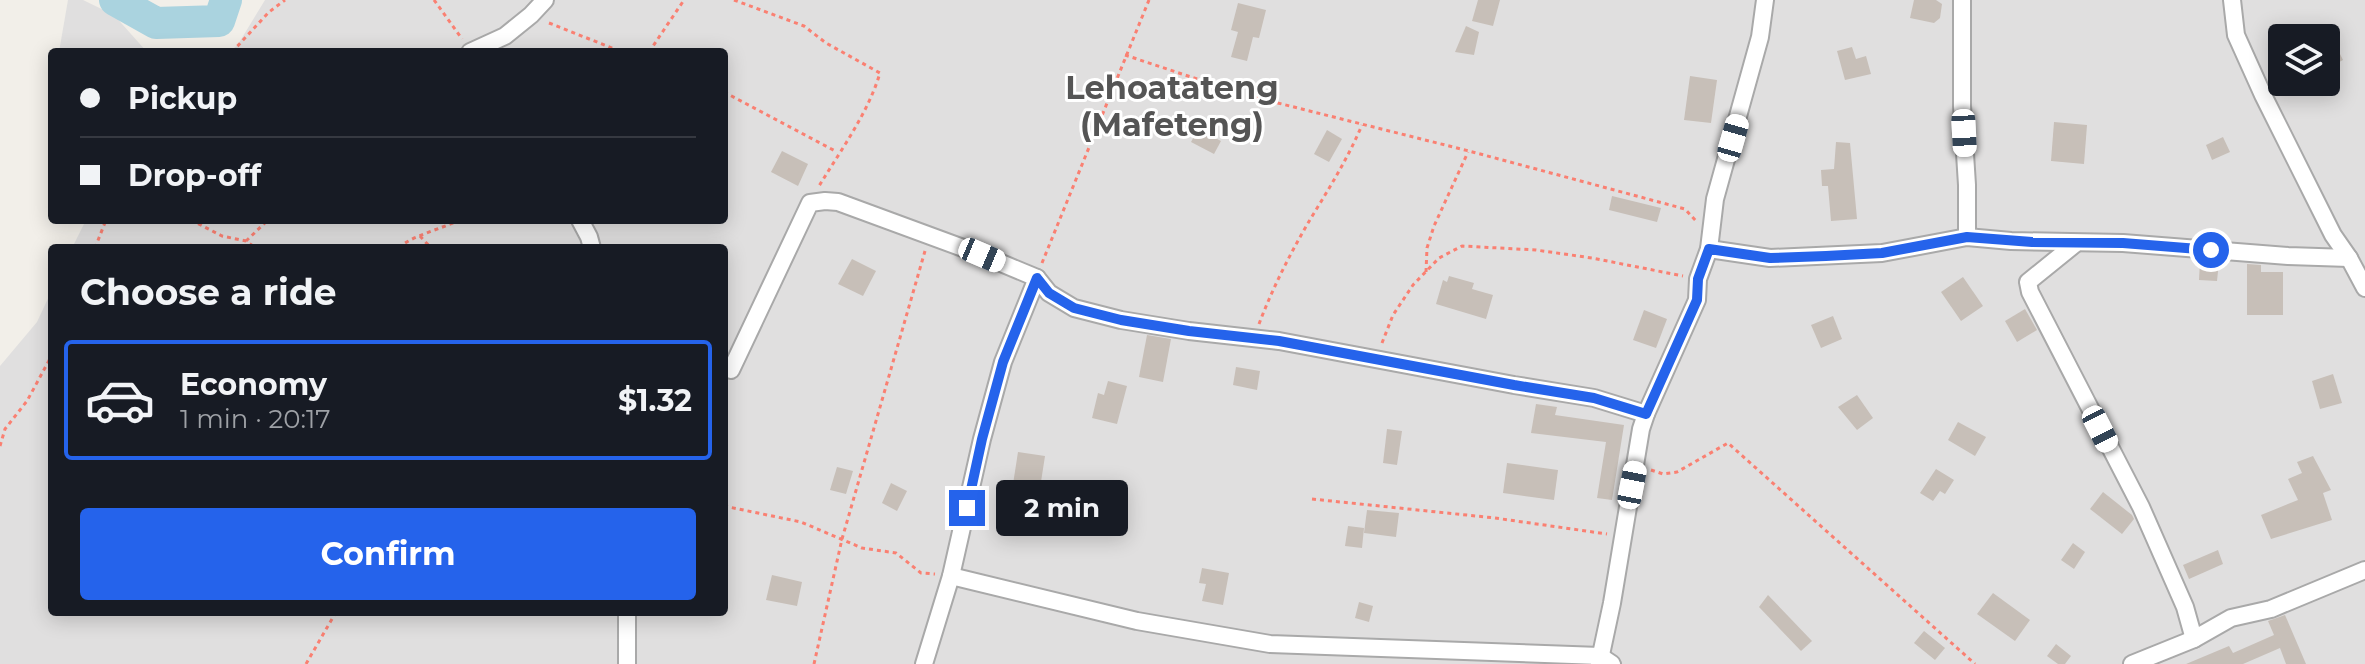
<!DOCTYPE html>
<html lang="en">
<head>
<meta charset="utf-8">
<style>
	:root { --surface:#171b24; --page:#242831; --text:#f1f3f6; --muted:#9ea1a6; --line:#363941; --accent:#2563eb }
	body { margin:0; font-family:Montserrat,sans-serif; background:var(--page); color:var(--text); height:100vh; display:flex; flex-direction:column; font-size:30px; white-space:nowrap }
	* { box-sizing:border-box; margin:0 }
	p { font-size:26px; color:var(--muted) }
	.icon { flex:none; width:44px; height:44px; fill:none; stroke:currentColor; stroke-width:2; stroke-linecap:round; stroke-linejoin:round }
	.map { position:relative; flex:1; overflow:hidden }
	.drawer { position:absolute; left:48px; top:244px; width:680px; height:372px; display:flex; flex-direction:column; background:var(--surface); border-radius:8px; box-shadow:0 4px 20px #0003 }
	.drawer>* { flex:none }
	.hud { position:absolute; left:48px; top:48px; width:680px; height:176px; border-radius:8px; box-shadow:0 4px 20px #0003; display:grid; align-content:center; height:176px; padding:0 32px; background:var(--surface) }
	.fabs { position:absolute; left:2268px; top:24px; display:grid; gap:16px }
	.fabs a { display:grid; place-items:center; width:72px; height:72px; border-radius:8px; background:var(--surface); box-shadow:0 4px 20px #0003; font-size:40px }
	.end { position:absolute; width:36px; height:36px; margin:-18px; border:10px solid #2563eb; background:#fff; box-shadow:0 0 0 4px #fff }
	.from { border-radius:50% }
	.bubble { position:absolute; height:56px; border-radius:8px; background:var(--surface); box-shadow:0 4px 20px #0003; font-size:26px; font-weight:700; line-height:56px; text-align:center }
	.car { position:absolute; width:24px; height:48px; margin:-24px -12px; border-radius:10px; box-shadow:0 0 6px 2px #0007; background:linear-gradient(#fff 24%,#345 0 40%,#fff 0 76%,#345 0 86%,#fff 0) }
	.hud b { display:flex; align-items:center; gap:28px; height:76px; font-size:30px }
	.hud b+b { border-top:2px solid var(--line) }
	.hud i { width:20px; height:20px; background:var(--text) }
	ul { padding:0; list-style:none }
	li { display:flex; align-items:center; gap:24px; height:120px; margin:0 16px 12px; padding:0 16px; border:4px solid transparent; border-radius:8px }
	li div { flex:1 }
	li b { display:block; font-size:30px }
	li em { font-style:normal; font-weight:700 }
	li.current { border-color:var(--accent) }
	li>.icon { width:72px; height:72px; stroke-width:1.5 }
	h2 { padding:0 32px; font-size:36px; line-height:96px }
	.primary-button { display:flex; gap:16px; margin-top:auto; padding:16px 32px }
	.primary-button a { flex:1; height:92px; border-radius:8px; background:var(--accent); color:#fff; font-size:32px; font-weight:700; line-height:92px; text-align:center }
	.map>svg:first-child { display:block }
	.residential { fill:#e0dfdf; fill-rule:evenodd }
	.lines { fill:none; stroke-linecap:round; stroke-linejoin:round }
	.river { stroke:#aad3df; stroke-width:32 }
	.building { fill:#c7bfb8 }
	.street-casing { stroke:#a9a9a9; stroke-width:20 }
	.path { stroke:#fa8072; stroke-width:3; stroke-dasharray:4 4; stroke-linecap:butt }
	.street { stroke:#fff; stroke-width:16 }
	.route { stroke:#2563eb; stroke-width:10 }
	.labels { text-anchor:middle; stroke-width:6; stroke-linejoin:round; paint-order:stroke }
	.district-label { font-size:32px; font-weight:bold; fill:#555; stroke:#fff }
</style>
</head>
<body>
<div class="map">
<svg width="2365" height="664" viewBox="0 0 2365 664">
	<rect width="100%" height="100%" fill="#f2efe9"/>
	<g class="residential">
		<path d="M68 0H83L114 15 147 52H59Z"/>
		<path d="M265 0H2365V664H0V366L37 322 52 290V612H724V248H72L86 220H724V52H228L237 46ZM2282 38H2326V82H2282Z"/>
	</g>
	<g class="lines">
		<path class="river" d="M115 0 156 23 219 21 226 0"/>
	</g>
	<g class="building">
		<path d="M1478 0H1500L1493 26 1472 21Z"/>
		<path d="M1914 0H1936L1942 4 1940 18 1934 23 1910 18Z"/>
		<path d="M1238 3 1266 10 1259 38 1253 37 1247 61 1231 57 1238 32 1231 30Z"/>
		<path d="M1466 26 1479 32 1474 55 1455 52Z"/>
		<path d="M2326 26 2343 60 2326 69Z"/>
		<path d="M1852 47 1856 59 1866 56 1871 74 1845 80 1837 51Z"/>
		<path d="M1690 76 1717 80 1711 123 1684 120Z"/>
		<path d="M2054 122 2087 125 2084 164 2051 161Z"/>
		<path d="M1198 129 1221 141 1214 154 1191 142Z"/>
		<path d="M1327 130 1342 139 1329 162 1314 154Z"/>
		<path d="M2223 137 2230 152 2212 160 2206 145Z"/>
		<path d="M1836 142 1850 143 1857 219 1831 221 1828 186H1822L1821 170 1834 169Z"/>
		<path d="M782 151 808 164 798 186 771 172Z"/>
		<path d="M1612 196 1661 208 1657 222 1609 210Z"/>
		<path d="M852 259 876 271 863 296 838 284Z"/>
		<path d="M2200 261 2219 262 2217 281 2199 280Z"/>
		<path d="M2247 264 2261 265V272H2283V315H2247Z"/>
		<path d="M1449 276 1474 283 1472 289 1493 295 1486 319 1436 304 1443 280 1447 282Z"/>
		<path d="M1963 277 1983 306 1961 321 1941 292Z"/>
		<path d="M2025 309 2037 330 2017 342 2005 321Z"/>
		<path d="M1644 310 1667 319 1656 348 1633 340Z"/>
		<path d="M1833 316 1842 339 1821 348 1811 325Z"/>
		<path d="M1147 335 1171 339 1163 382 1139 377Z"/>
		<path d="M1236 367 1260 371 1257 390 1233 385Z"/>
		<path d="M2333 374 2342 403 2320 409 2312 381Z"/>
		<path d="M1108 381 1127 386 1117 424 1092 418 1098 393 1104 395Z"/>
		<path d="M1857 395 1873 418 1857 430 1838 407Z"/>
		<path d="M1536 404 1557 407 1555 415 1624 425 1612 500 1597 498 1606 442 1531 433Z"/>
		<path d="M1958 422 1986 437 1975 456 1948 440Z"/>
		<path d="M1387 429 1402 431 1397 465 1383 463Z"/>
		<path d="M1018 452 1045 456 1038 501 1011 497Z"/>
		<path d="M2313 456 2331 490 2323 493 2332 520 2271 539 2261 515 2298 500 2288 479 2302 473 2297 462Z"/>
		<path d="M1507 463 1558 470 1554 500 1503 493Z"/>
		<path d="M837 467 853 471 846 494 830 490Z"/>
		<path d="M1936 469 1954 480 1945 494 1940 491 1933 501 1920 493Z"/>
		<path d="M891 483 907 491 897 511 882 503Z"/>
		<path d="M2103 492 2132 515 2134 519 2122 534 2090 509Z"/>
		<path d="M1082 494 1105 500 1098 528 1083 525 1086 512 1079 510Z"/>
		<path d="M1367 510 1399 513 1396 537 1364 533Z"/>
		<path d="M1348 526 1364 528 1362 548 1345 546Z"/>
		<path d="M2073 543 2085 552 2074 569 2061 560Z"/>
		<path d="M2218 550 2223 564 2189 579 2183 565Z"/>
		<path d="M1202 568 1229 573 1223 605 1202 601 1206 584 1199 583Z"/>
		<path d="M772 575 802 582 797 606 766 600Z"/>
		<path d="M1993 593 2030 620 2015 641 1977 614Z"/>
		<path d="M1768 595 1812 641 1801 651 1759 607Z"/>
		<path d="M1359 602 1373 606 1369 622 1355 618Z"/>
		<path d="M2285 615 2306 664H2286L2280 648 2243 664H2186L2229 646 2233 653 2274 635 2268 621Z"/>
		<path d="M1924 631 1945 648 1935 660 1914 643Z"/>
		<path d="M2056 644 2071 656 2065 664H2058L2047 656Z"/>
	</g>
	<g class="lines">
		<defs>
			<g id="street">
				<path d="M1962 0V106L1967 185V237"/>
				<path d="M2232 0 2236 35 2263 95 2333 235 2349 258 2365 288"/>
				<path d="M470 52 505 36 531 15 545 0"/>
				<path d="M580 220 589 237 592 248"/>
				<path d="M2075 244 2028 282 2030 292 2141 507 2185 607 2194 639"/>
				<path d="M1709 249 1770 258 1882 253 1967 237 2011 241 2123 243 2288 256 2349 258"/>
				<path d="M731 370 810 203 825 201 838 202 982 255 1037 278 1049 293 1074 308 1121 320 1189 331 1279 341 1514 385 1594 398 1646 414"/>
				<path d="M951 576 1137 621 1270 644 1600 656 1612 664"/>
				<path d="M627 612V664"/>
				<path d="M924 664 951 576 982 439 1003 362 1037 278"/>
				<path d="M1599 664 1612 603 1641 429 1646 414 1697 300 1698 279 1709 249 1715 199 1760 37 1765 0"/>
				<path d="M2132 664 2194 639 2231 618 2271 609 2365 570"/>
			</g>
		</defs>
		<use href="#street" class="street-casing"/>
		<g class="path">
			<path d="M434 0 462 39"/>
			<path d="M734 0 804 26 826 43 880 73C868 113 841 150 819 186"/>
			<path d="M549 23 622 52"/>
			<path d="M232 52 269 12 285 0"/>
			<path d="M649 52 684 0"/>
			<path d="M1125 55 1242 94 1469 151 1685 209 1696 221"/>
			<path d="M724 92 837 152"/>
			<path d="M191 220 222 236 246 241 256 248"/>
			<path d="M420 236 431 248"/>
			<path d="M246 241 268 220"/>
			<path d="M95 248 106 220"/>
			<path d="M399 248C410 236 442 229 459 220"/>
			<path d="M1042 263 1149 0"/>
			<path d="M1426 272 1427 248 1434 226 1468 152"/>
			<path d="M1259 324C1273 287 1291 252 1311 218 1330 187 1348 158 1362 125"/>
			<path d="M1382 343 1393 315 1413 285 1439 258 1462 246 1536 250 1592 258 1683 276"/>
			<path d="M0 446 5 429 27 401 52 355"/>
			<path d="M1651 470 1663 474 1677 472 1728 443 1975 664"/>
			<path d="M1312 499 1495 518 1607 534"/>
			<path d="M724 506 801 522 862 548 896 553 921 573 935 574"/>
			<path d="M306 664 336 612"/>
			<path d="M814 664 842 539 925 251"/>
		</g>
		<use href="#street" class="street"/>
	</g>
	<g class="lines">
		<path class="route" d="M967 508 982 439 1003 362 1037 278 1049 293 1074 308 1121 320 1189 331 1279 341 1514 385 1594 398 1646 414 1697 300 1698 279 1709 249 1770 258 1826 256 1882 253 1967 237 2032 242 2123 243 2211 250"/>
	</g>
	<g class="labels">
		<g class="district-label">
			<text x="1172" y="99">Lehoatateng<tspan x="1172" dy="37">(Mafeteng)</tspan></text>
		</g>
	</g>
</svg>
<div class="fabs">
<a><svg class="icon" aria-label="layers" viewBox="0 0 24 24"><path d="M12 4l9 5-9 5-9-5zM3 14l9 5 9-5"/></svg></a>
</div>
<i class="end from" style="left:2211px;top:250px"></i>
<i class="end" style="left:967px;top:508px"></i>
<div class="bubble" style="left:996px;top:480px;width:132px">2 min</div>
<i class="car" style="left:1964px;top:133px;rotate:177deg"></i>
<i class="car" style="left:1733px;top:138px;rotate:16deg"></i>
<i class="car" style="left:982px;top:255px;rotate:113deg"></i>
<i class="car" style="left:2100px;top:429px;rotate:153deg"></i>
<i class="car" style="left:1632px;top:485px;rotate:11deg"></i>
<div class="hud">
<b><i class="from"></i>Pickup</b>
<b><i></i>Drop-off</b>
</div>
<section class="drawer">
<h2>Choose a ride</h2>
<ul>
<li class="current"><svg class="icon" aria-label="car" viewBox="0 0 24 24"><path d="M5 17H2v-5l4-1 3-4h7l3 4 3 1v5h-3M9 17h6M6 11h13"/><circle cx="7" cy="17" r="2"/><circle cx="17" cy="17" r="2"/></svg><div><b>Economy</b><p>1 min · 20:17</p></div><em>$1.32</em></li>
</ul>
<div class="primary-button"><a>Confirm</a></div>
</section>
</div>
</body>
</html>
